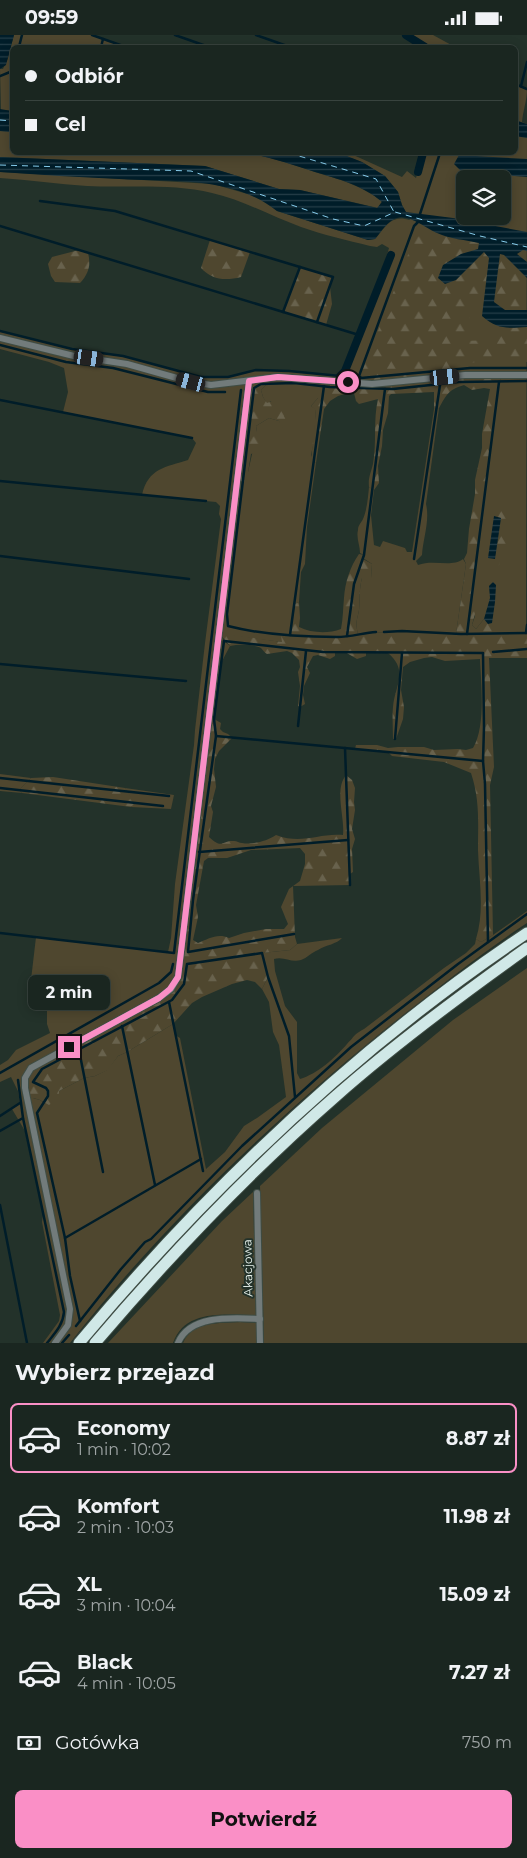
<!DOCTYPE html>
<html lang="pl">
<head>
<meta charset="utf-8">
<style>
	:root { --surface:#1a2620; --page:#232e29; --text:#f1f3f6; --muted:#9fa5a5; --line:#38433e; --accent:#fa8fc6 }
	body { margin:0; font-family:Montserrat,sans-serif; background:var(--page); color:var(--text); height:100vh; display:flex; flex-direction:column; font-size:19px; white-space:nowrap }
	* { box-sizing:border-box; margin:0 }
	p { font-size:16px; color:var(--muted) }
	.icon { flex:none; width:28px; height:28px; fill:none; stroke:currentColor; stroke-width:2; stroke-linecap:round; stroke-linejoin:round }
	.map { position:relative; height:1308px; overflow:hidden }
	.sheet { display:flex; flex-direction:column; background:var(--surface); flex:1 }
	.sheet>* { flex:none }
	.hud { position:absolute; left:10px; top:10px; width:508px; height:110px; border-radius:8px; box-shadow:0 2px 12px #0003,0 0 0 1px var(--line); display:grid; align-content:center; height:110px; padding:0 15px; background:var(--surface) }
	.buttons { position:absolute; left:456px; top:135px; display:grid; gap:10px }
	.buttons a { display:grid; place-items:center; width:55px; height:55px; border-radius:8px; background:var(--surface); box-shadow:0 2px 12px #0003,0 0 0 1px var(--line); font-size:25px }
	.end { position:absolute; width:22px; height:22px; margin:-11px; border:6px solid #fa8fc6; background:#111; box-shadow:0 0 0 2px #111 }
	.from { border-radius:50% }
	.bubble { position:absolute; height:35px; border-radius:8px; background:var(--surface); box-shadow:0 2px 12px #0003,0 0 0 1px var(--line); font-size:16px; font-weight:700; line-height:35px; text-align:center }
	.car { position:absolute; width:15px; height:30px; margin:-15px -8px; border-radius:6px; box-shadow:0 0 4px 1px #0007; background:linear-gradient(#222 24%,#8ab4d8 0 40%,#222 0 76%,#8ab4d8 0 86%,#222 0) }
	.hud b { display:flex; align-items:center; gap:18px; height:48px; font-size:19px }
	.hud b+b { border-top:1px solid var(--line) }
	.hud i { width:12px; height:12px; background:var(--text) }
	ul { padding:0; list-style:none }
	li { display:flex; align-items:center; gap:15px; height:70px; margin:0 10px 8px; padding:0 5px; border:2px solid transparent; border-radius:8px }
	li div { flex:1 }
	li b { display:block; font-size:19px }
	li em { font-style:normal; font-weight:700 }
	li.active { border-color:var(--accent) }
	li>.icon { width:45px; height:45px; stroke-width:1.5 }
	h2 { padding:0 15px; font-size:22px; line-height:60px }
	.pay { display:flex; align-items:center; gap:12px; height:55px; padding:0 15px; font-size:19px }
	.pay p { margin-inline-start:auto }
	.primary-button { display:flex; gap:10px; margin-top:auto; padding:10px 15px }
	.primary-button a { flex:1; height:58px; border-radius:8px; background:var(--accent); color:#111; font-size:20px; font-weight:700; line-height:58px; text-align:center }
	.status { display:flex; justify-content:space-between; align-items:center; height:35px; padding:0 25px; background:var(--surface); direction:ltr }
	.status svg { height:14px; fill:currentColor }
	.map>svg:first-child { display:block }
	.green { fill:#4f472f; fill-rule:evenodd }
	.forest { fill:url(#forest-firs); fill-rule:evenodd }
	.water { fill:url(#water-rules) }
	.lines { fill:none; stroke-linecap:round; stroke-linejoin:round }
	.stream { stroke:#001d29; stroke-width:2.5 }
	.canal { stroke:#001d29; stroke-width:8 }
	.ferry { stroke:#88cfef; stroke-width:1; stroke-dasharray:6 5; stroke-linecap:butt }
	.street-casing { stroke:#3f4d45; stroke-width:8 }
	.highway-casing { stroke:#3f4d45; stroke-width:13 }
	.street { stroke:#727b7b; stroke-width:6 }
	.highway { stroke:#d0e8e7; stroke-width:11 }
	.route { stroke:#fa8fc6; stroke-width:6 }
	.labels { text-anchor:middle; stroke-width:4; stroke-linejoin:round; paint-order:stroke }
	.street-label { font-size:12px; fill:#eaf4ee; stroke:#23322a }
</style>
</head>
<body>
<div class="status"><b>09:59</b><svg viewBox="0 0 49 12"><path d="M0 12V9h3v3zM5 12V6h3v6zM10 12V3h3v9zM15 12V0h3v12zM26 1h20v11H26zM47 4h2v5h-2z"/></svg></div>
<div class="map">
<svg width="527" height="1308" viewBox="0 0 527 1308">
	<defs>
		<pattern id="forest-firs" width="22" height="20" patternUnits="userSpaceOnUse" patternTransform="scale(1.25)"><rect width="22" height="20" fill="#4f472f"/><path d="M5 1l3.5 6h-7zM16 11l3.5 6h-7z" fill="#68624d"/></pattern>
		<pattern id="water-rules" width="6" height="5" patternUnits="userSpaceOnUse" patternTransform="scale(1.25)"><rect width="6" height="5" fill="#001d29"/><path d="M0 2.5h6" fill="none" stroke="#253e48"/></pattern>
	</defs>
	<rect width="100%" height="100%" fill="#23322a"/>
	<g class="green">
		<path d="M14 0H92L126 12H12V76L1 75 0 34H3L8 23Z"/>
		<path d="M406 0H433L455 12H425Z"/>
		<path d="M515 49 527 54C527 66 523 75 522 87L527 89 526 598H493L484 584 476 594 472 590 475 581 470 574 499 347 503 339H361L362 348 318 363 311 371 316 374 314 406 311 420 314 428H316L307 492 305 529 301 537 299 567 295 569 290 600 282 607 220 599 224 606 230 611 221 628 214 684H209L176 946 33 1063 40 1065 44 1068 59 1056 84 1043 95 1041 107 1035 118 1021 127 1017 173 989 175 1000 180 1003 206 1134 225 1117 244 1091 257 1083 286 1062 279 1010 273 997 269 967 262 954 268 942 262 918 290 915 297 909 342 903C337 909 326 910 318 915 312 917 307 923 301 925 291 928 284 921 274 924L275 936 285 971 297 987V1038L300 1044C317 1039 335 1023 347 1009 355 1001 353 1000 364 994L444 933 466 918 475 909 476 904 481 907 493 900 527 876V888C484 916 443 949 403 980 281 1077 166 1186 70 1308H43L59 1286 60 1280 42 1187 43 1180 25 1096 12 1074 20 1068 18 1056 11 1042 0 1047V1030L8 1025 16 1015 50 998 47 989V967L34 966 29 962 36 902 168 917 171 903 175 849 194 710 195 695 205 608 221 484 219 479 220 471 216 467 142 460C148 433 166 432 188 425L196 408 192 403 63 377 68 357 64 333 49 327 0 314V296L72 314 123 321 201 342H228L256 335 289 336 340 341 345 336 387 230 385 227 389 213 382 209 377 212 370 211C347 205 323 200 301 192 271 181 243 165 212 158 172 148 128 153 87 151 58 149 29 145 0 143V137L213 149 251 160 266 167 277 176 368 205 375 204C386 191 391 179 410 185L402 170 398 157 385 141 362 127 337 118H349L402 142 407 136 416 143 423 118H515ZM465 144H502V181H465ZM249 346 267 349 261 355 263 362 267 369 271 366 283 393 279 386 269 383 256 391 257 397 248 437Z"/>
		<path d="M0 96 12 97V118H247C270 122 292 129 315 137 339 144 362 151 382 166L378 173 300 155 279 154 205 131 0 122Z"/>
		<path d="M439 373 426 469C430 486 423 503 422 520L416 526 418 530C434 524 451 533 463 524L466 529 456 599 402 596 358 599C355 587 357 586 359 575 360 564 359 554 362 543H371L372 529 363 523 364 520 360 518C360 510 356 503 358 495 358 490 361 488 363 484 367 475 368 462 369 452L374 455 371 480 374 510 380 512 383 506 405 513 407 517H412L434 374Z"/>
		<path d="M0 739 31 743 19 755 22 758 0 756Z"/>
		<path d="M125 753 174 760 171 774 131 772 134 768Z"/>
		<path d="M527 933V1308H264L260 1151 322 1093 453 985Z"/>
		<path d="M253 1157 256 1280C227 1280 185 1273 173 1308H108L222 1186Z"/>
		<path d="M240 1287 256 1288 257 1308H183C193 1285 219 1289 240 1287Z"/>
	</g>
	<g class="forest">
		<path d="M417 197 438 199 479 208 478 214 461 219 456 245 484 217 489 223 483 271H473L462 306 498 305 501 293 527 292V327L489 325 457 330 463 334 465 340 503 339 499 347 470 574 476 575 472 590 476 594 484 584 488 589 492 588 494 598 526 597 527 590V623H489L494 732 490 750 493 900 481 907 476 904C485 875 479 845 478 815 478 787 480 765 471 738L444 727 392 721 388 717 355 714 356 710H377L388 713 398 712H424L434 715 458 714 466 715 473 713C486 691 481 649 480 624L445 626 432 622 424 623 410 627 403 632 401 655 404 672 403 684 396 704H393C393 693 392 682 393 672 395 650 409 636 388 618H366V621L357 624 345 617H335V621L330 624 318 620 313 621 307 632 310 638 304 651 303 660 305 669 300 672 298 671 300 651 298 637 300 632 299 625 292 618 287 616 267 619C265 618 263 615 261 613 254 609 238 609 230 611L219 598 282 607 281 600H290L295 569 299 567 300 583 299 592C311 598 328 599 341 594 343 584 343 574 344 563 345 547 350 532 359 519L364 520 363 524 372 529 371 543H362C359 554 360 564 359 575 357 586 355 587 358 599L402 596 456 599 466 529 464 524 467 518 469 494 475 459V445L482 413V399L490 354 484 353 472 355 464 350C448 355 447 359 439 373L434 374V357L391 359 389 361 388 378 383 395 382 411 378 431 379 448 374 455 369 452C368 442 371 438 373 429 377 407 373 385 378 364L359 369 356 366 354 358 351 357 338 361 330 366 324 374 316 428 311 426 316 375 311 371 318 363 322 346 362 348 361 339Z"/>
		<path d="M210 205 250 217 241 242C225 246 212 245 201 233Z"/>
		<path d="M79 215 88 218C91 230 89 238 80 248L55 247 51 241 48 229 52 222Z"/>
		<path d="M500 218 504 220 524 241 520 275H505L494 267Z"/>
		<path d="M300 232 333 242 330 252 332 269 326 290 283 277Z"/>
		<path d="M263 343 267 349 261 355 263 362 267 368 287 360 289 363 288 376 284 381 287 387 283 393 280 392 279 386 269 383 256 391 257 397 261 400V410L257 417 251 419 248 437 250 445 243 449 237 450 249 346Z"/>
		<path d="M500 474 507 477 506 493 509 499 499 530 490 535H485L482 531 488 523 495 524 501 483 494 481Z"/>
		<path d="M209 684H214L221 688 220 694 223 697 228 699 232 703 219 716 215 724 214 734 216 752 211 771 213 777 209 802C223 815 221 805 234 806 237 806 239 808 242 808 253 810 267 806 276 800 302 810 318 798 343 800 345 782 334 755 346 740L352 745 355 753 354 767 355 775 352 794 355 804 352 814 353 837 350 839V850L293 851 295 902 297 909 290 915 262 918 268 942 262 954 255 947 247 945 232 949 202 962 192 968 173 989 127 1017 118 1021 108 1035 95 1041 84 1043 59 1056V1063L49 1070 40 1065 27 1061 26 1039 150 968 176 946ZM300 813 305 819V829L300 846 289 854 281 872 288 889 284 894H266L244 898 229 903C217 898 209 904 198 908L193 905 198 882 196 870 204 826 208 823H227L251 815Z"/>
		<path d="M53 742 125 753 135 768 131 772 22 758 19 755 31 743Z"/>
	</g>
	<g class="water">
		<path d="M0 0H14L6 30 0 34Z"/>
		<path d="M0 74 12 76V97L0 96Z"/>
		<path d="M515 85 527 89V103L515 101Z"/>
		<path d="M247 118H337L347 121 362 127 385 141 398 157 402 170 406 177 453 183 527 197V216L523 215 517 219 527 227V243L504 220 500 219 494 267 505 275H527V292C507 293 498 295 482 281L489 223 484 217 456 245 445 249 438 243 443 230 461 219 478 214 479 208C466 205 450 204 437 198 427 194 409 179 397 183 388 185 381 197 375 204L368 205 277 176C234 141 171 147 119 144 79 142 40 140 0 137V122L205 131 279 154 300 155 377 173 382 167C363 150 338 144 315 137 292 130 270 122 247 118Z"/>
		<path d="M459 120 527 124V142L462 137 454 129Z"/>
		<path d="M494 481 501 483 495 524 488 523Z"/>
		<path d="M493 547 496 550 495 567 492 588 488 589 484 584 490 563 489 551Z"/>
	</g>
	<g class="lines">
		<g class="stream">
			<path d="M92 0 126 12"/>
			<path d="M175 0 209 12"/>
			<path d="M256 0 290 12"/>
			<path d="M19 12 22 0"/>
			<path d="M101 12 103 4"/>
			<path d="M0 41 10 37 12 33"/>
			<path d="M515 49 527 54"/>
			<path d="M521 51 527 27"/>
			<path d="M420 118H423"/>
			<path d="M40 166 115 176 333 242 317 287"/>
			<path d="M420 179 440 118"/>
			<path d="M418 187 414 191 359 341 361 343 470 333H527"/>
			<path d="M0 191 359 300"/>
			<path d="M283 277 300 232"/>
			<path d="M0 296 72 314 123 321 201 342H228L256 335 289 336 340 341"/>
			<path d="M0 310 66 327 113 333 208 357H225"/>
			<path d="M0 365 192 403"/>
			<path d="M0 446 206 466"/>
			<path d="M0 521 189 544"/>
			<path d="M414 524 440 350"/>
			<path d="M376 597C363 598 350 602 337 602 301 602 263 600 228 591L227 579 254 353 261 349 294 348 330 352 393 354 459 347 527 346"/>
			<path d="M384 597 402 596 461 599 527 598"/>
			<path d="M526 598 527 590"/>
			<path d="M467 599 499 347"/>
			<path d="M290 600 324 351"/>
			<path d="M347 601 354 549 364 520 385 354"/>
			<path d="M493 617 527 614"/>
			<path d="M0 629 186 646"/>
			<path d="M298 691 306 616"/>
			<path d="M216 701 483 726"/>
			<path d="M395 704 402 618"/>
			<path d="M345 713 350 850"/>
			<path d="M0 743 169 761"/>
			<path d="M0 753 163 771"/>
			<path d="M199 817 348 805"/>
			<path d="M0 898 174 918 241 355"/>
			<path d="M294 899 188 917 193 865 216 701 214 684 224 606 323 617 483 618 484 692 483 726 485 749 488 907"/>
			<path d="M169 967 203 1136"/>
			<path d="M122 991 155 1150"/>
			<path d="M79 1015 103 1137"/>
			<path d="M0 1038 159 948 171 937 173 929"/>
			<path d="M18 1045 23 1083 64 1277C63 1290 55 1298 47 1308"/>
			<path d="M0 1081 20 1068"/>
			<path d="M0 1096 23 1083"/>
			<path d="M0 1170 27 1308"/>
			<path d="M65 1203 201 1124"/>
			<path d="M80 1286 70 1241 65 1203 37 1078 48 1061V1056L46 1053 33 1047 42 1034 172 965 184 949 187 929 262 918 268 942 289 1001 295 1062"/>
			<path d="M76 1291 121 1234 145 1207 151 1204 242 1111 351 1012 458 929 527 879"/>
			<path d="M62 1308 69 1300"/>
		</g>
		<g class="canal">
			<path d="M406 0 425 12"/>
			<path d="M418 137 423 118"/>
			<path d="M340 341 345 336 391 220"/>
		</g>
		<g class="ferry">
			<path d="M0 85 12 86"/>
			<path d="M289 118 376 144 394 177"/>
			<path d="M0 130 191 136 333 184 364 191 395 177 480 201 527 212"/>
		</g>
		<defs>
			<g id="street">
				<path d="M0 303 74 321 127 329 191 347 211 350 278 342 372 349 465 340H527"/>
				<path d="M257 1158 260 1308"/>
				<path d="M55 1308 68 1290 70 1274 25 1053V1043L31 1033 159 963 171 954 178 942 249 346"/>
				<path d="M178 1308C190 1279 233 1283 260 1284"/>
			</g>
			<g id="highway">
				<path d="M79 1308C209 1153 358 1011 527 898"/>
				<path d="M95 1308C170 1220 249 1137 336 1061 396 1008 461 960 527 913"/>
			</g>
		</defs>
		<use href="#street" class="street-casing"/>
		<use href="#highway" class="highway-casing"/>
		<use href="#street" class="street"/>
		<use href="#highway" class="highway"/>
	</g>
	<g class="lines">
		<path class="route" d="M69 1012 159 963 170 954 178 942 249 346 278 342 348 347"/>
	</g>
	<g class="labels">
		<g class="street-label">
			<text transform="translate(248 1233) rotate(-91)" y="4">Akacjowa</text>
		</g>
	</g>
</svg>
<div class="buttons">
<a><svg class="icon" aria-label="layers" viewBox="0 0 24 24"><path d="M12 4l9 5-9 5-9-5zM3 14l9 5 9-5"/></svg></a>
</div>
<i class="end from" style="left:348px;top:347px"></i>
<i class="end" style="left:69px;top:1012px"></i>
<div class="bubble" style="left:28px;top:940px;width:82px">2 min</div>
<i class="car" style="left:89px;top:323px;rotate:98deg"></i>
<i class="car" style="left:445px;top:342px;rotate:84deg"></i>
<i class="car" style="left:191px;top:347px;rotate:285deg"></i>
<div class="hud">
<b><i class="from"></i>Odbiór</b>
<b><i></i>Cel</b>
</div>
</div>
<section class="sheet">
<h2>Wybierz przejazd</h2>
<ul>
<li class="active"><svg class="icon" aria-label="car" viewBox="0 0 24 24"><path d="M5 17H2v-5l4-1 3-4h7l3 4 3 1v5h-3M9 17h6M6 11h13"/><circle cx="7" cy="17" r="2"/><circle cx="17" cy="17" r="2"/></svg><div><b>Economy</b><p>1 min · 10:02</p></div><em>8.87 zł</em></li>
<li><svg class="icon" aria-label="car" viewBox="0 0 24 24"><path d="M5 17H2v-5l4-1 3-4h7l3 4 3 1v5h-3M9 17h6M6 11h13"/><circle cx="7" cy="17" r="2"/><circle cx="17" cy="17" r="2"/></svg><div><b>Komfort</b><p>2 min · 10:03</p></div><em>11.98 zł</em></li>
<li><svg class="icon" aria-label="car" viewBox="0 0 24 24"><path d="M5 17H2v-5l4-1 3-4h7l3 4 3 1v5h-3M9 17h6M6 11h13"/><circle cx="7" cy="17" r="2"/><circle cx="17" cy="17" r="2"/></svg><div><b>XL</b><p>3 min · 10:04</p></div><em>15.09 zł</em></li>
<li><svg class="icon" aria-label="car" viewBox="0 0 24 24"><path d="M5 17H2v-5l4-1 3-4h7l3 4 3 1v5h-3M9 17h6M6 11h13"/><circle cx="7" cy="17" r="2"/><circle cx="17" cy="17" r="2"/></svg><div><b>Black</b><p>4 min · 10:05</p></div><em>7.27 zł</em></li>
</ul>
<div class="pay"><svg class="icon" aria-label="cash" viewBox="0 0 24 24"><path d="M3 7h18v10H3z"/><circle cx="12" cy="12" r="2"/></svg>Gotówka<p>750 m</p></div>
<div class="primary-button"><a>Potwierdź</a></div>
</section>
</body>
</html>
